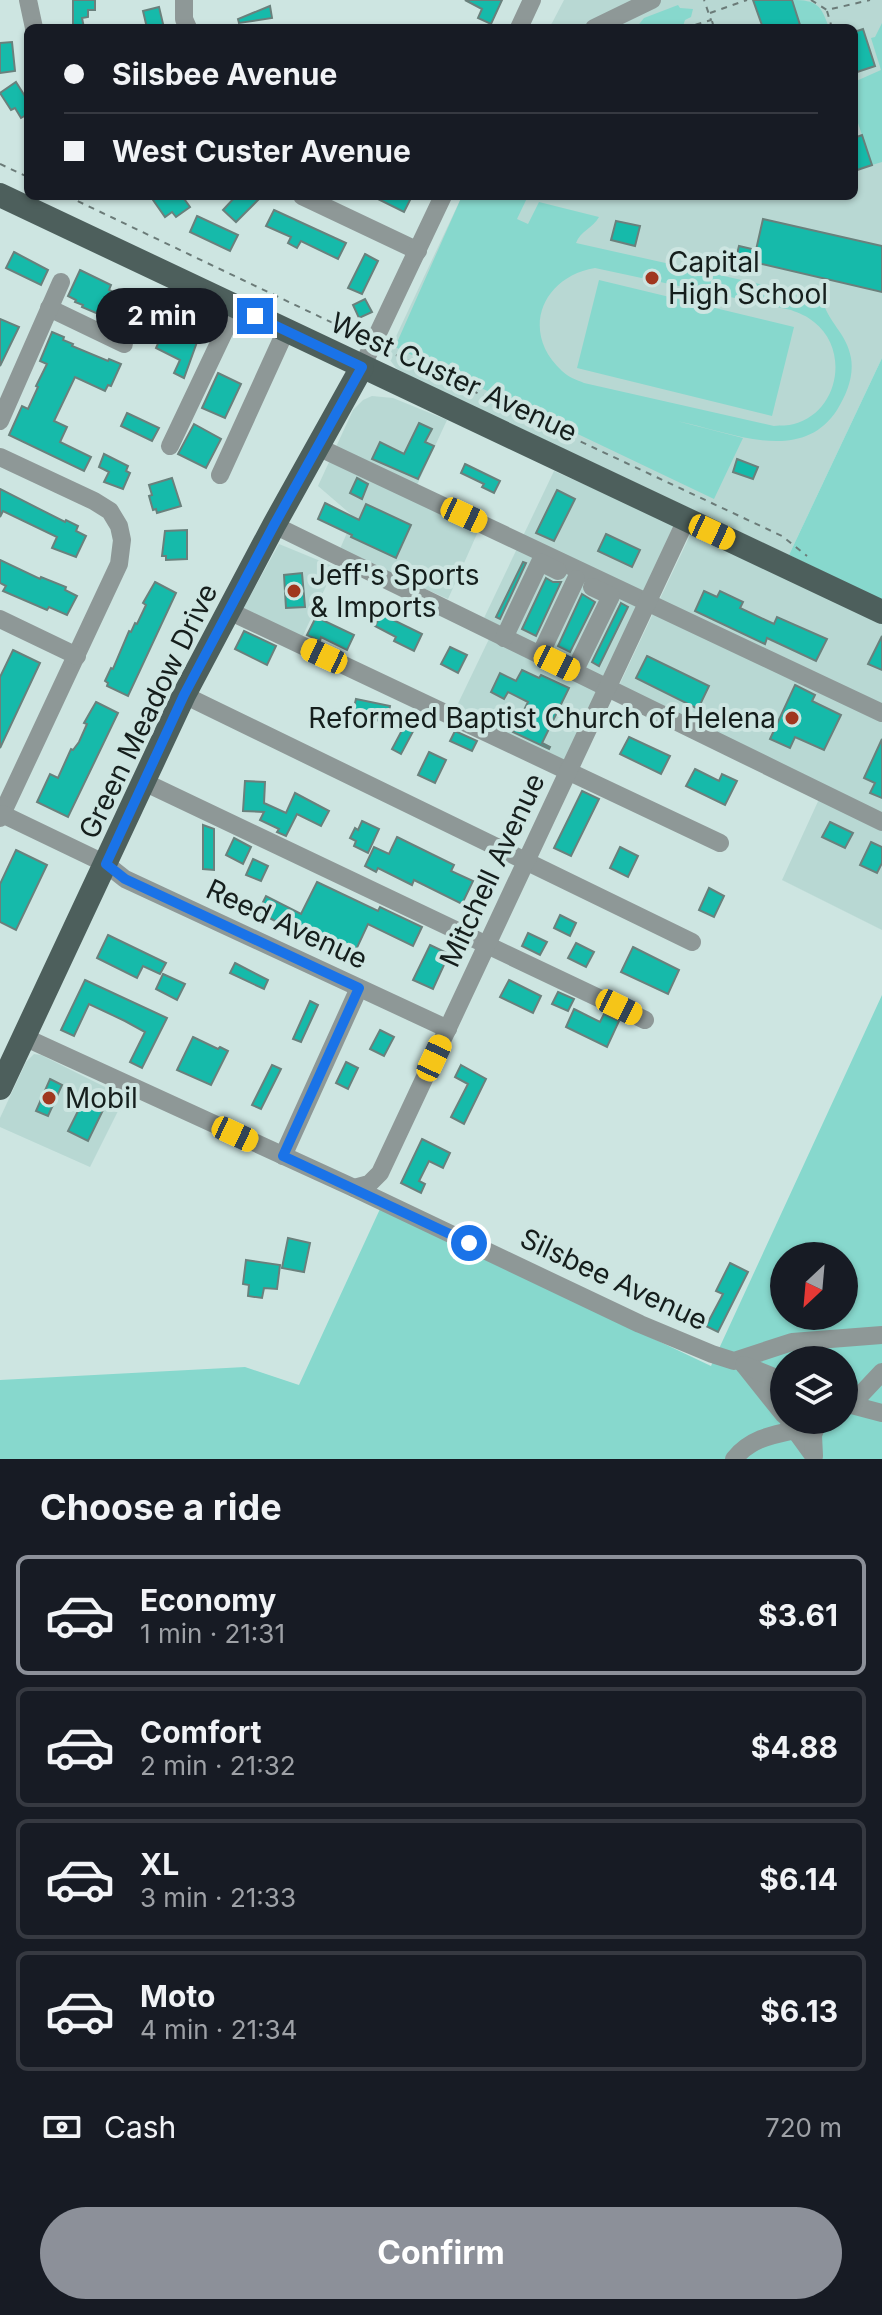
<!DOCTYPE html>
<html lang="en">
<head>
<meta charset="utf-8">
<style>
	:root { --surface:#171b24; --page:#242831; --text:#f1f3f6; --muted:#9ea1a6; --line:#363941; --accent:#8c9099 }
	body { margin:0; font-family:Inter,sans-serif; background:var(--page); color:var(--text); height:100vh; display:flex; flex-direction:column; font-size:30px; white-space:nowrap }
	* { box-sizing:border-box; margin:0 }
	p { font-size:26px; color:var(--muted) }
	.icon { flex:none; width:44px; height:44px; fill:none; stroke:currentColor; stroke-width:2; stroke-linecap:round; stroke-linejoin:round }
	.map { position:relative; height:1459px; overflow:hidden }
	.drawer { display:flex; flex-direction:column; background:var(--surface); flex:1 }
	.drawer>* { flex:none }
	.hud { position:absolute; left:24px; top:24px; width:834px; height:176px; border-radius:12px; box-shadow:0 2px 6px #0004; display:grid; align-content:center; height:176px; padding:0 40px; background:var(--surface) }
	.needle { width:52px; rotate:206deg }
	.tools { position:absolute; left:770px; top:1242px; display:grid; gap:16px }
	.tools a { display:grid; place-items:center; width:88px; height:88px; border-radius:50%; background:var(--surface); box-shadow:0 2px 6px #0004; font-size:40px }
	.end { position:absolute; width:36px; height:36px; margin:-18px; border:10px solid #1a73e8; background:#fff; box-shadow:0 0 0 4px #fff }
	.from { border-radius:50% }
	.bubble { position:absolute; height:56px; border-radius:28px; background:var(--surface); box-shadow:0 2px 6px #0004; font-size:26px; font-weight:700; line-height:56px; text-align:center }
	.car { position:absolute; width:24px; height:48px; margin:-24px -12px; border-radius:10px; box-shadow:0 0 6px 2px #0007; background:linear-gradient(#f5c518 24%,#345 0 40%,#f5c518 0 76%,#345 0 86%,#f5c518 0) }
	.hud b { display:flex; align-items:center; gap:28px; height:76px; font-size:30px }
	.hud b+b { border-top:2px solid var(--line) }
	.hud i { width:20px; height:20px; background:var(--text) }
	ul { padding:0; list-style:none }
	li { display:flex; align-items:center; gap:24px; height:120px; margin:0 16px 12px; padding:0 24px; border:4px solid var(--line); border-radius:12px }
	li div { flex:1 }
	li b { display:block; font-size:30px }
	li em { font-style:normal; font-weight:700 }
	li.on { border-color:var(--accent) }
	li>.icon { width:72px; height:72px; stroke-width:1.5 }
	h2 { padding:0 40px; font-size:36px; line-height:96px }
	.pay { display:flex; align-items:center; gap:20px; height:88px; padding:0 40px; font-size:30px }
	.pay p { margin-inline-start:auto }
	.primary-button { display:flex; gap:16px; margin-top:auto; padding:16px 40px }
	.primary-button a { flex:1; height:92px; border-radius:48px; background:var(--accent); color:#fff; font-size:32px; font-weight:700; line-height:92px; text-align:center }
	.map>svg:first-child { display:block }
	.built { fill:#b8d8d3 }
	.green { fill:#87d8cd; fill-rule:evenodd }
	.building { fill:#16baaa; stroke:#6a807c; stroke-width:2 }
	.lines { fill:none; stroke-linecap:round; stroke-linejoin:round }
	.path { stroke:#6b7b78; stroke-width:2; stroke-dasharray:6 6; stroke-linecap:butt }
	.minor { stroke:#8e9897; stroke-width:18 }
	.major { stroke:#4d5f5c; stroke-width:24 }
	.route { stroke:#1a73e8; stroke-width:10 }
	.poi-dot { fill:#a0371f; stroke:#cde5e1; stroke-width:3 }
	.labels { text-anchor:middle; stroke-width:8; stroke-linejoin:round; paint-order:stroke }
	.poi-label { font-size:28px; fill:#151e1c; stroke:#cde5e1; text-anchor:start }
	.street-label { font-size:28px; fill:#151e1c; stroke:#cde5e1 }
</style>
</head>
<body>
<div class="map">
<svg width="882" height="1459" viewBox="0 0 882 1459">
	<rect width="100%" height="100%" fill="#cde5e1"/>
	<g class="built">
		<path d="M564 0H882V358L789 555 405 374 396 368 390 360 389 354 392 345 462 196H854V28H547L552 23Z"/>
		<path d="M372 396 393 398 447 420 416 487 484 518 448 599 339 551 354 517 318 486 353 410 363 400Z"/>
		<path d="M554 471 667 521 673 524 676 532 605 678 484 618Z"/>
		<path d="M692 531 882 621V930L782 880 820 797 616 692Z"/>
		<path d="M279 544 335 567 299 644 239 616Z"/>
		<path d="M489 639 599 693 564 768 452 716Z"/>
		<path d="M34 1054 41 1055 125 1097 90 1167 0 1127V1118L26 1062Z"/>
	</g>
	<g class="green">
		<path d="M792 0C817 0 821 5 829 28H801Z"/>
		<path d="M678 5 680 8 693 9 691 17 685 20 683 26 636 28 644 18Z"/>
		<path d="M882 23V162L872 165 858 123 854 124V82L881 70 871 38 875 37Z"/>
		<path d="M462 196H528L517 219 528 224 539 202 599 217C593 228 580 231 576 243L822 298C827 322 847 333 851 358 854 376 847 394 837 410 801 466 728 431 677 421L743 438 714 499 395 347ZM595 268 791 310C799 313 807 316 814 322 850 350 839 412 794 424 788 426 781 425 774 426L584 383C577 380 568 377 562 371 520 333 541 277 595 268Z"/>
		<path d="M599 280 794 327 772 416 577 368Z"/>
		<path d="M882 358V600L789 555Z"/>
		<path d="M882 995V1459H0V1380L245 1367 299 1385 380 1209 711 1366ZM784 1256H844V1316H784ZM784 1360H844V1420H784Z"/>
	</g>
	<g class="building">
		<path d="M73 0H95V10H88V17L82 18 84 28H73Z"/>
		<path d="M465 0H502L491 24 478 18 482 9Z"/>
		<path d="M753 0H792L801 28H763Z"/>
		<path d="M270 6 272 18 239 23 238 19Z"/>
		<path d="M159 7 164 28H147L143 11Z"/>
		<path d="M863 29 875 66 854 73V32Z"/>
		<path d="M12 42 15 71 0 73V43Z"/>
		<path d="M16 82 28 101V114L21 118 15 108 11 110 0 93Z"/>
		<path d="M862 135 872 165 854 171V138Z"/>
		<path d="M158 196H182L190 207 176 217 172 212 165 217 153 200Z"/>
		<path d="M236 196H262L236 222 223 210Z"/>
		<path d="M372 196H412L404 212Z"/>
		<path d="M274 210 346 243 338 259 301 241 297 248 288 243 291 237 266 226Z"/>
		<path d="M197 216 238 235 230 251 190 232Z"/>
		<path d="M763 219 882 246V292L736 258 739 246 756 250Z"/>
		<path d="M616 221 640 226 635 246 611 240Z"/>
		<path d="M14 252 48 270 41 285 6 268Z"/>
		<path d="M365 254 378 261 362 294 348 288Z"/>
		<path d="M80 270 111 285 109 290 151 309 140 333 136 331 135 332 114 323 115 321 82 307 83 305 75 302 76 300 68 296Z"/>
		<path d="M365 299 372 312 359 318 353 305Z"/>
		<path d="M0 319 19 327 0 366Z"/>
		<path d="M164 330 185 340 186 337 197 342 184 378 174 373 180 360 156 348Z"/>
		<path d="M52 332 64 337 63 340 73 344 72 346 108 361 109 359 121 364 111 386 108 385 105 391 75 377 54 421 67 427 60 442 91 457 84 471 9 435 22 406 28 409 38 387 36 386 47 364 40 361Z"/>
		<path d="M218 373 241 384 225 418 202 408Z"/>
		<path d="M127 413 159 428 152 441 121 426Z"/>
		<path d="M419 423 432 429 425 442 434 446 418 479 372 459 380 442 404 454Z"/>
		<path d="M194 424 221 439 206 468 178 454Z"/>
		<path d="M104 454 128 466 126 471 130 473 123 489 104 482 109 472 99 467Z"/>
		<path d="M737 459 758 467 753 479 733 472Z"/>
		<path d="M465 464 500 481 494 493 482 487 484 484 461 473Z"/>
		<path d="M172 478 181 506 157 513 156 509 153 510 149 496 152 495 149 485Z"/>
		<path d="M357 478 368 484 362 499 350 493Z"/>
		<path d="M0 489 65 522 66 520 78 526 76 531 86 536 76 557 52 548 57 537 3 511 0 517Z"/>
		<path d="M557 490 575 499 554 541 536 533Z"/>
		<path d="M325 503 359 520 366 504 411 525 396 558 351 537 352 535 318 519Z"/>
		<path d="M187 530V559L166 560V556H162L165 531Z"/>
		<path d="M606 534 640 550 632 567 598 551Z"/>
		<path d="M0 560 40 579 41 577 66 587 65 590 77 596 67 615 49 607 47 610 3 591 6 586 0 583Z"/>
		<path d="M523 562 526 563 500 619 496 617Z"/>
		<path d="M302 573 305 607 286 608 284 575Z"/>
		<path d="M546 578 553 582H561L536 636 522 629Z"/>
		<path d="M155 582 176 593 128 696 107 686 108 683 105 681 111 668 113 669 129 631 131 632 135 623 137 624 146 605 143 603Z"/>
		<path d="M704 591 717 597 720 591 743 602 740 608 774 624 777 617 827 639 816 661 767 638 765 644 695 611Z"/>
		<path d="M582 594 595 602 570 652 558 646Z"/>
		<path d="M621 603 628 607 599 666 592 662Z"/>
		<path d="M381 614 422 634 414 651 394 641 396 637 375 626Z"/>
		<path d="M316 617 354 635 347 650 321 637 320 641 307 635Z"/>
		<path d="M244 631 276 646 267 665 235 649Z"/>
		<path d="M882 636V670L868 664Z"/>
		<path d="M450 647 467 655 458 673 441 664Z"/>
		<path d="M13 650 40 663 0 748V677Z"/>
		<path d="M647 656 709 686 698 709 636 678Z"/>
		<path d="M522 670 539 678 541 675 569 688 542 743 550 747 549 749 513 732 528 702 508 692 504 699 491 692 500 673 516 681Z"/>
		<path d="M795 685 815 695 812 701 841 715 824 750 795 737 790 748 770 739Z"/>
		<path d="M356 699 390 706 387 722 352 716Z"/>
		<path d="M96 702 118 713 68 817 37 802 50 774 58 778 71 749 73 750 79 742 87 724 84 723Z"/>
		<path d="M408 719 417 724 401 754 392 749Z"/>
		<path d="M455 731 477 741 472 751 450 741Z"/>
		<path d="M629 737 670 756 661 774 620 754Z"/>
		<path d="M882 739V798L870 793 875 783 864 778Z"/>
		<path d="M429 752 446 760 435 783 418 775Z"/>
		<path d="M695 769 719 781 722 774 737 781 725 805 686 786Z"/>
		<path d="M245 781 265 782 264 803 286 813 295 793 329 811 321 826 297 814 286 836 277 832 279 829 260 820 264 812 243 811Z"/>
		<path d="M582 791 599 799 571 856 554 848Z"/>
		<path d="M362 821 379 829 368 853 354 846 356 841 350 838 355 828 358 830Z"/>
		<path d="M830 822 853 833 845 848 822 837Z"/>
		<path d="M203 825 214 829V870L203 869Z"/>
		<path d="M397 837 454 865 451 871 473 881 462 904 414 880 412 885 378 868 376 872 365 866 374 847 389 854Z"/>
		<path d="M234 838 251 847 243 864 226 855Z"/>
		<path d="M871 842 882 847V863L877 873 860 865Z"/>
		<path d="M620 847 638 856 628 877 610 868Z"/>
		<path d="M16 850 47 865 16 930 0 922V884Z"/>
		<path d="M253 859 268 866 261 881 246 875Z"/>
		<path d="M317 882 378 911 380 907 422 927 413 946 368 924 355 952 296 924 283 919 281 924 258 912 266 896 301 914Z"/>
		<path d="M709 888 724 896 714 917 699 910Z"/>
		<path d="M560 915 576 923 570 936 554 928Z"/>
		<path d="M528 933 547 942 540 955 522 946Z"/>
		<path d="M108 935 166 963 160 974 143 966 137 978 97 958Z"/>
		<path d="M576 943 594 952 586 967 568 958Z"/>
		<path d="M430 945 449 954 433 989 413 980Z"/>
		<path d="M633 947 679 970 668 994 621 972Z"/>
		<path d="M235 963 268 980 264 989 230 973Z"/>
		<path d="M163 974 185 984 177 1000 156 989Z"/>
		<path d="M85 980 167 1018 142 1068 130 1062 145 1032 125 1021 89 1004 74 1036 61 1030Z"/>
		<path d="M509 980 541 996 533 1013 500 997Z"/>
		<path d="M558 992 574 999 568 1011 552 1004Z"/>
		<path d="M310 1001 318 1005 301 1042 293 1039Z"/>
		<path d="M574 1009 600 1022 604 1014 619 1021 607 1047 566 1027Z"/>
		<path d="M380 1030 394 1037 384 1056 370 1049Z"/>
		<path d="M193 1037 218 1049 220 1047 228 1051 211 1085 177 1070Z"/>
		<path d="M346 1062 358 1068 348 1089 336 1083Z"/>
		<path d="M272 1065 281 1069 261 1109 252 1105Z"/>
		<path d="M461 1065 486 1079 464 1124 451 1117 468 1084 455 1077Z"/>
		<path d="M50 1079 62 1085 48 1116 36 1111Z"/>
		<path d="M84 1099 104 1108 88 1141 68 1131Z"/>
		<path d="M422 1139 450 1153 443 1168 429 1161 419 1181 425 1184 421 1193 401 1183Z"/>
		<path d="M288 1238 310 1243 304 1272 282 1268Z"/>
		<path d="M246 1260 280 1265 277 1289 264 1288 262 1298 248 1296 249 1285 243 1284Z"/>
		<path d="M730 1263 748 1272 718 1332 706 1326 723 1294 716 1291Z"/>
	</g>
	<g class="lines">
		<g class="path">
			<path d="M811 0 827 10 870 0"/>
			<path d="M827 11 832 28"/>
			<path d="M710 13 747 0"/>
			<path d="M712 21 714 28"/>
			<path d="M684 28 711 20 704 0"/>
			<path d="M0 164 28 177"/>
			<path d="M67 196 358 335"/>
			<path d="M396 355 782 536 807 556"/>
		</g>
		<g class="minor">
			<path d="M28 0 34 28"/>
			<path d="M184 0V19L188 28"/>
			<path d="M519 28 532 0"/>
			<path d="M594 28 652 0"/>
			<path d="M302 196 418 251"/>
			<path d="M49 308 124 344"/>
			<path d="M362 367 443 196"/>
			<path d="M0 421 61 282"/>
			<path d="M170 446 236 307"/>
			<path d="M318 447 882 713"/>
			<path d="M0 457 94 501 110 511 119 526 122 540 119 564 2 814"/>
			<path d="M220 475 286 330"/>
			<path d="M274 525 882 822"/>
			<path d="M229 611 720 843"/>
			<path d="M0 619 77 656"/>
			<path d="M504 638 540 562 558 571"/>
			<path d="M540 655 576 579"/>
			<path d="M574 672 611 596 592 587"/>
			<path d="M184 695 692 942"/>
			<path d="M144 782 645 1020"/>
			<path d="M0 818 2 814 106 864 125 879 448 1029"/>
			<path d="M24 1037 354 1188 640 1324 712 1354 734 1361 792 1342 882 1335"/>
			<path d="M283 1156 359 988"/>
			<path d="M354 1188 369 1184 380 1173 686 520"/>
			<path d="M744 1365 784 1415"/>
			<path d="M744 1365 784 1381"/>
			<path d="M844 1403 882 1413"/>
			<path d="M851 1405 882 1372"/>
			<path d="M789 1422 813 1455"/>
			<path d="M814 1456 813 1435 819 1420"/>
			<path d="M734 1459C750 1439 771 1435 795 1430"/>
		</g>
		<g class="major">
			<path d="M0 195 882 612"/>
			<path d="M0 1088 184 695 274 525 362 367"/>
		</g>
	</g>
	<g class="lines">
		<path class="route" d="M255 316 362 367 274 525 184 695 106 864 125 879 359 988 283 1156 469 1243"/>
	</g>
	<g class="poi-dot">
		<circle cx="652" cy="278" r="8"/>
		<circle cx="294" cy="591" r="8"/>
		<circle cx="792" cy="718" r="8"/>
		<circle cx="49" cy="1098" r="8"/>
	</g>
	<g class="labels">
		<g class="poi-label">
			<text x="668" y="272">Capital<tspan x="668" dy="32">High School</tspan></text>
			<text x="310" y="585">Jeff's Sports<tspan x="310" dy="32">&amp; Imports</tspan></text>
			<text x="776" y="728" text-anchor="end">Reformed Baptist Church of Helena</text>
			<text x="65" y="1108">Mobil</text>
		</g>
		<g class="street-label">
			<text transform="translate(454 377) rotate(25)" y="10">West Custer Avenue</text>
			<text transform="translate(148 711) rotate(-64)" y="10">Green Meadow Drive</text>
			<text transform="translate(492 870) rotate(-65)" y="10">Mitchell Avenue</text>
			<text transform="translate(287 924) rotate(25)" y="10">Reed Avenue</text>
			<text transform="translate(614 1279) rotate(25)" y="10">Silsbee Avenue</text>
		</g>
	</g>
</svg>
<div class="tools">
<a><svg class="needle" viewBox="-14 -14 28 28"><path d="M0-13l5 13h-10z" fill="#e53935"/><path d="M0 13l5-13h-10z" fill="#9ea1a6"/></svg></a>
<a><svg class="icon" aria-label="layers" viewBox="0 0 24 24"><path d="M12 4l9 5-9 5-9-5zM3 14l9 5 9-5"/></svg></a>
</div>
<i class="end from" style="left:469px;top:1243px"></i>
<i class="end" style="left:255px;top:316px"></i>
<div class="bubble" style="left:96px;top:288px;width:132px">2 min</div>
<i class="car" style="left:464px;top:515px;rotate:115deg"></i>
<i class="car" style="left:712px;top:532px;rotate:115deg"></i>
<i class="car" style="left:324px;top:656px;rotate:295deg"></i>
<i class="car" style="left:557px;top:663px;rotate:116deg"></i>
<i class="car" style="left:619px;top:1007px;rotate:116deg"></i>
<i class="car" style="left:434px;top:1058px;rotate:25deg"></i>
<i class="car" style="left:235px;top:1134px;rotate:115deg"></i>
<div class="hud">
<b><i class="from"></i>Silsbee Avenue</b>
<b><i></i>West Custer Avenue</b>
</div>
</div>
<section class="drawer">
<h2>Choose a ride</h2>
<ul>
<li class="on"><svg class="icon" aria-label="car" viewBox="0 0 24 24"><path d="M5 17H2v-5l4-1 3-4h7l3 4 3 1v5h-3M9 17h6M6 11h13"/><circle cx="7" cy="17" r="2"/><circle cx="17" cy="17" r="2"/></svg><div><b>Economy</b><p>1 min · 21:31</p></div><em>$3.61</em></li>
<li><svg class="icon" aria-label="car" viewBox="0 0 24 24"><path d="M5 17H2v-5l4-1 3-4h7l3 4 3 1v5h-3M9 17h6M6 11h13"/><circle cx="7" cy="17" r="2"/><circle cx="17" cy="17" r="2"/></svg><div><b>Comfort</b><p>2 min · 21:32</p></div><em>$4.88</em></li>
<li><svg class="icon" aria-label="car" viewBox="0 0 24 24"><path d="M5 17H2v-5l4-1 3-4h7l3 4 3 1v5h-3M9 17h6M6 11h13"/><circle cx="7" cy="17" r="2"/><circle cx="17" cy="17" r="2"/></svg><div><b>XL</b><p>3 min · 21:33</p></div><em>$6.14</em></li>
<li><svg class="icon" aria-label="car" viewBox="0 0 24 24"><path d="M5 17H2v-5l4-1 3-4h7l3 4 3 1v5h-3M9 17h6M6 11h13"/><circle cx="7" cy="17" r="2"/><circle cx="17" cy="17" r="2"/></svg><div><b>Moto</b><p>4 min · 21:34</p></div><em>$6.13</em></li>
</ul>
<div class="pay"><svg class="icon" aria-label="cash" viewBox="0 0 24 24"><path d="M3 7h18v10H3z"/><circle cx="12" cy="12" r="2"/></svg>Cash<p>720 m</p></div>
<div class="primary-button"><a>Confirm</a></div>
</section>
</body>
</html>
